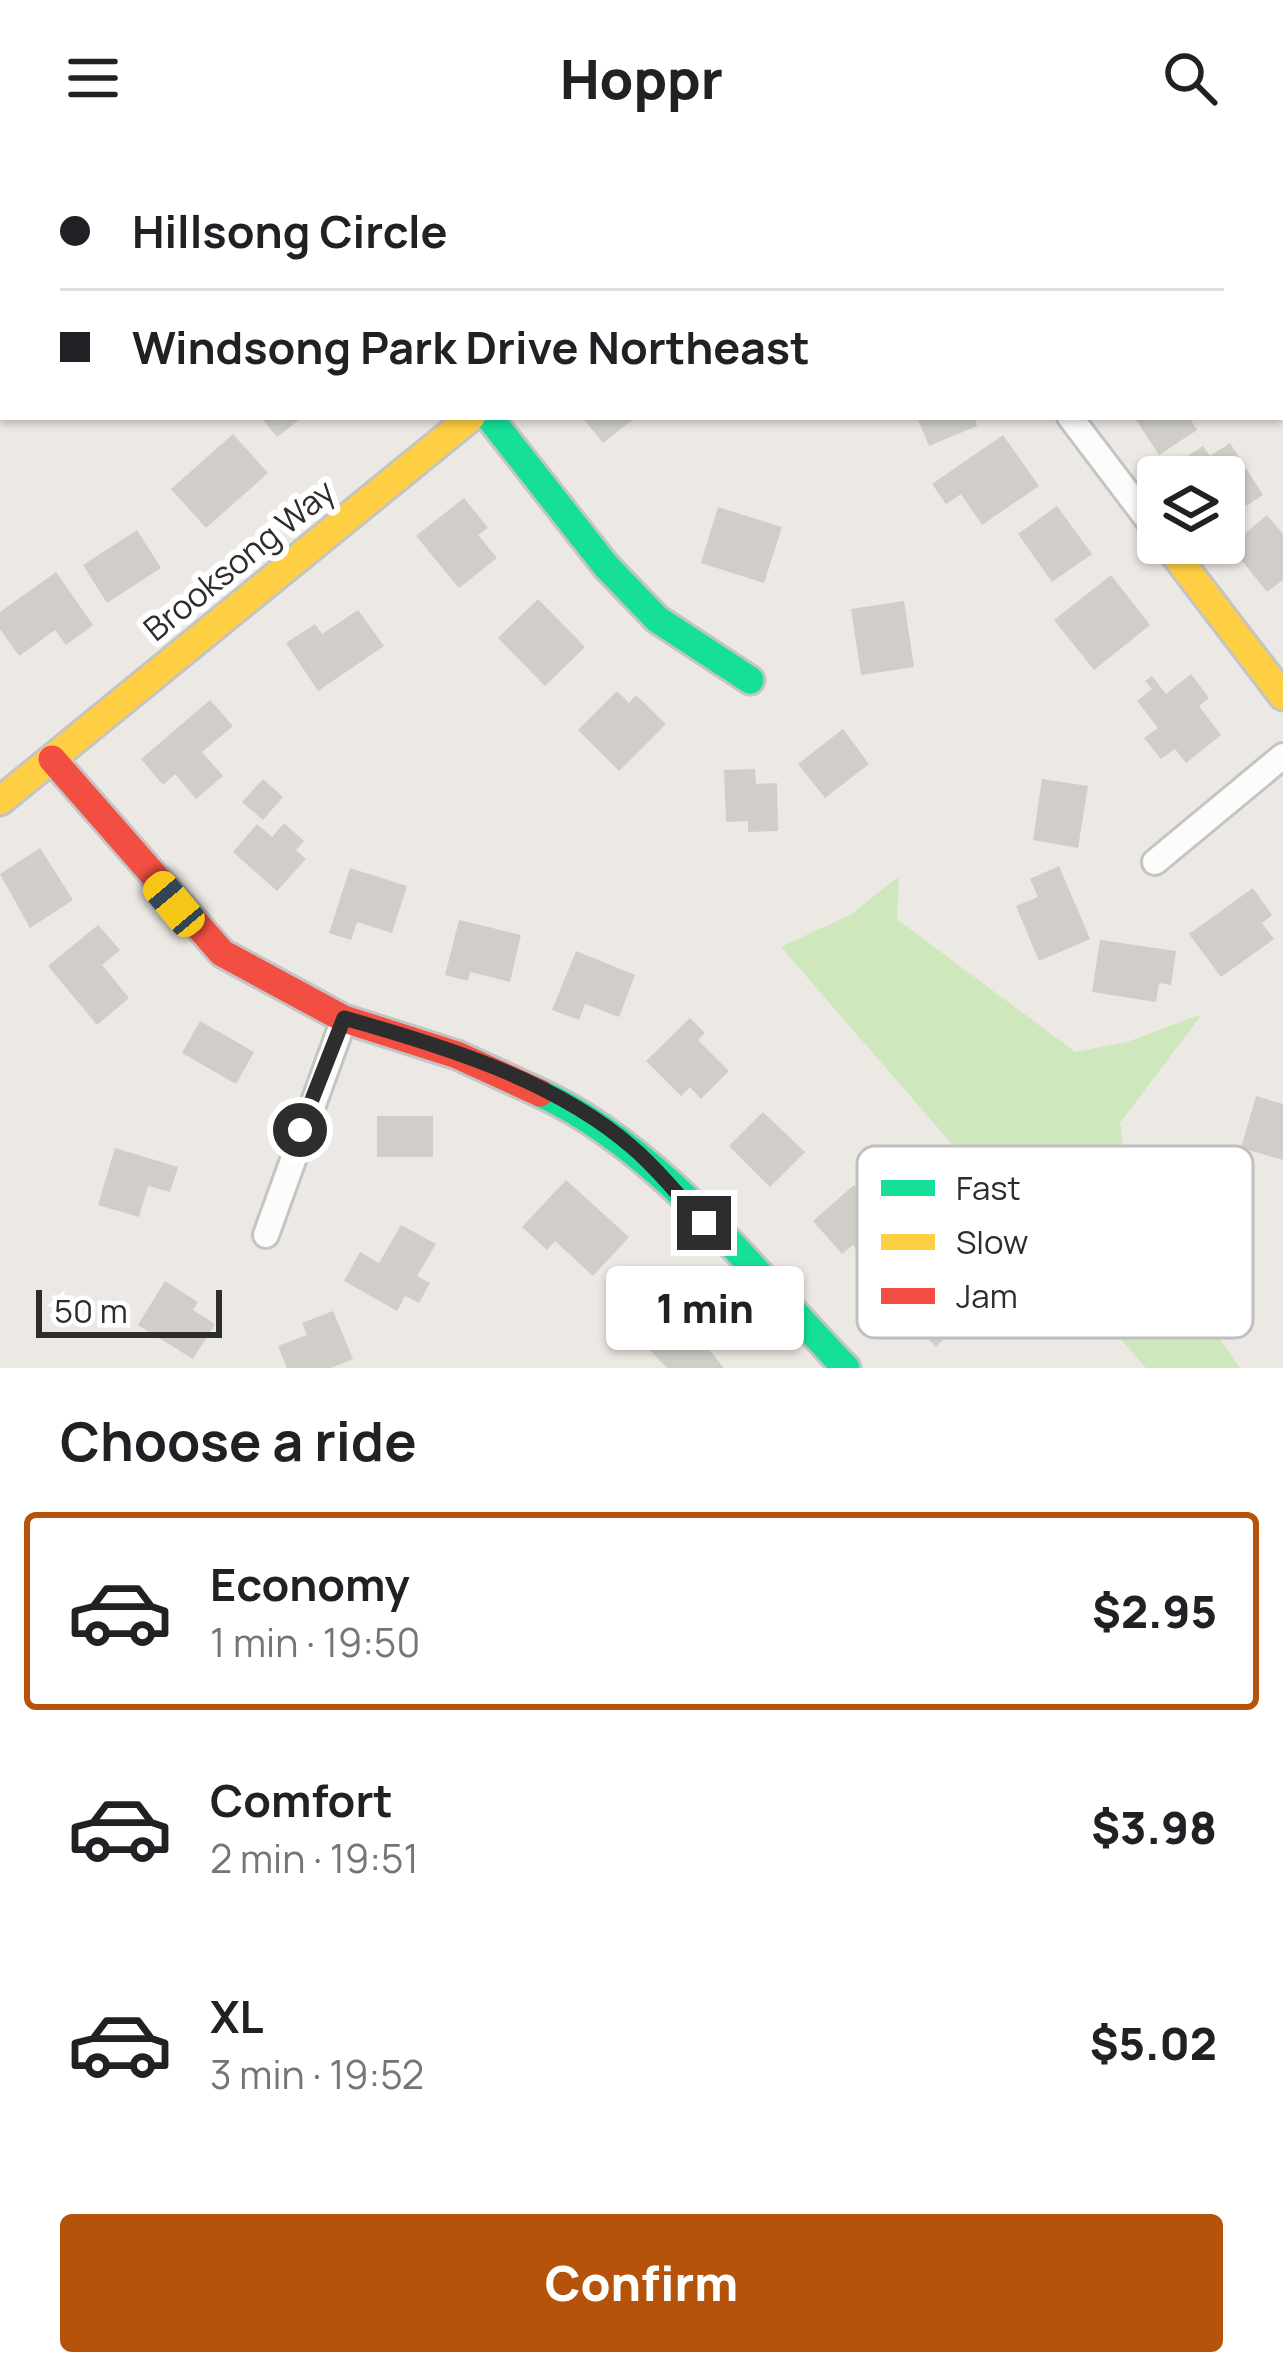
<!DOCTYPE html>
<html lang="en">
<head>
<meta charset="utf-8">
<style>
	:root { --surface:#fff; --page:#f6f6f6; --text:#202124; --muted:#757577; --line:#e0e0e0; --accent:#b45309 }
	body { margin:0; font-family:Manrope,sans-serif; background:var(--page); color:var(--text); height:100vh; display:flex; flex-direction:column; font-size:45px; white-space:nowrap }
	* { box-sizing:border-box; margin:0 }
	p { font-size:39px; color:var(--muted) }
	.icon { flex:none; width:66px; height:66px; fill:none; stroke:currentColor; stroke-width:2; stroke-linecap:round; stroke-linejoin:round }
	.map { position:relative; height:1212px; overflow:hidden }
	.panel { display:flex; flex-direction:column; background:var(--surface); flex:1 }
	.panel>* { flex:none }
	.banner { position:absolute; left:0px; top:0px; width:1284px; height:264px; box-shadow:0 3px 9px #0004; display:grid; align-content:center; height:264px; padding:0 60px; background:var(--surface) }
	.controls { position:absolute; left:1137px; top:300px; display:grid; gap:24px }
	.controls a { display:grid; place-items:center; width:108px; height:108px; border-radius:12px; background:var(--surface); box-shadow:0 3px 9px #0004; font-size:60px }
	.scale { position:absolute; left:36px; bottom:30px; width:186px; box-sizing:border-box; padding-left:12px; border:6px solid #2d2d2d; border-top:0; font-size:33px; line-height:42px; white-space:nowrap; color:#2d2d2d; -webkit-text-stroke:9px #fff; paint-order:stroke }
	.end { position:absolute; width:54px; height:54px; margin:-27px; border:15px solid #2d2d2d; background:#fff; box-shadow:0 0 0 6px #fff }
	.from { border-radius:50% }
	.bubble { position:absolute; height:84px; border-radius:12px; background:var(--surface); box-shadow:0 3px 9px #0004; font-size:39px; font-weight:800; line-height:84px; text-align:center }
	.car { position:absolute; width:36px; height:72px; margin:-36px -18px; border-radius:15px; box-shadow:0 0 9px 3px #0007; background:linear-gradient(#f5c518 24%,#345 0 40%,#f5c518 0 76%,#345 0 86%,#f5c518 0) }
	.banner b { display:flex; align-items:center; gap:42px; height:114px; font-size:45px }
	.banner b+b { border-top:3px solid var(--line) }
	.banner i { width:30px; height:30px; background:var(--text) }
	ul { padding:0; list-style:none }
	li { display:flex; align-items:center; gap:36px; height:198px; margin:0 24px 18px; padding:0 36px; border:6px solid transparent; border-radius:12px }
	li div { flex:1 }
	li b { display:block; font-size:45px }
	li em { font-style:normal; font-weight:800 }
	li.active { border-color:var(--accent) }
	li>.icon { width:108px; height:108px; stroke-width:1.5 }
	h2 { padding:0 60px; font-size:54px; line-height:144px }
	.action { display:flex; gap:24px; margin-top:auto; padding:24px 60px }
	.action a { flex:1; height:138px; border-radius:12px; background:var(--accent); color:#fff; font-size:48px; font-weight:800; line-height:138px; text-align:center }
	header { display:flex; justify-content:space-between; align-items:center; height:156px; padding:0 60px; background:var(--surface); font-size:54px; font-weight:800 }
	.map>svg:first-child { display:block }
	.green { fill:#cee7bc }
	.building { fill:#d1ceca }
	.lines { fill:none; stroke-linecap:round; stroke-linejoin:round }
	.street-casing { stroke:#c5c4c4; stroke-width:30 }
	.fast-casing { stroke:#c5c4c4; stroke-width:33 }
	.slow-casing { stroke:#c5c4c4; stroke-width:33 }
	.jam-casing { stroke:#c5c4c4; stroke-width:33 }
	.street { stroke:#fcfcfb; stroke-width:24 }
	.fast { stroke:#16e098; stroke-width:27 }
	.slow { stroke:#ffcf43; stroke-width:27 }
	.jam { stroke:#f24e42; stroke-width:27 }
	.route { stroke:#2d2d2d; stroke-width:15 }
	.labels { text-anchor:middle; stroke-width:12; stroke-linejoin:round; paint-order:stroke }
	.street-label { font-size:33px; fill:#2d2d2d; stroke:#fff }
	.key { fill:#fff; stroke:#c0c0c0; stroke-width:3 }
	.key-label { font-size:33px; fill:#2d2d2d }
</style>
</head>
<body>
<header><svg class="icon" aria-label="menu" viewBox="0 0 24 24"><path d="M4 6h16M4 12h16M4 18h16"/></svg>Hoppr<svg class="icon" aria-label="search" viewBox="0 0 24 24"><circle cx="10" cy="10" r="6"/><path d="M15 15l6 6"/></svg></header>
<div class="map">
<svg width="1283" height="1212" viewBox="0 0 1283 1212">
	<rect width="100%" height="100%" fill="#ece8e4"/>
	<path class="green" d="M899 720 897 763 1075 896 1127 886 1202 858 1120 967 1131 1056 1240 1212H1146L781 791 852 758Z"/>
	<g class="building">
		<path d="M261 261H303L277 281Z"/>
		<path d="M582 261H636L603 287Z"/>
		<path d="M917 261H974L977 270 929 290Z"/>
		<path d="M1134 261H1189L1197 274 1159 299Z"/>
		<path d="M233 278 268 317 206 372 171 333Z"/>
		<path d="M1003 279 1039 330 982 369 961 338 946 348 932 328Z"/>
		<path d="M1230 287 1263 339 1224 364V321H1182L1174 309 1203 290 1210 300Z"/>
		<path d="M464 342 488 372 478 379 497 402 459 432 416 380Z"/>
		<path d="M1057 350 1092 398 1052 426 1018 378Z"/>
		<path d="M718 351 782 371 764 427 701 407Z"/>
		<path d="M1267 359 1283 378V424L1267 436 1230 390Z"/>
		<path d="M137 374 161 412 107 447 83 409Z"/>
		<path d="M56 416 93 469 66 489 55 474 19 500 0 473V456Z"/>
		<path d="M1111 419 1150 469 1094 514 1054 464Z"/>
		<path d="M538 443 585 491 545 530 498 482Z"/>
		<path d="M904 445 914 511 861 519 851 453Z"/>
		<path d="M358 454 384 490 318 535 286 487 315 468 322 478Z"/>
		<path d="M1191 518 1209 542 1199 550 1221 579 1186 607 1175 593 1161 603 1144 582 1158 572 1137 545 1152 533 1145 525 1152 520 1166 538Z"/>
		<path d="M617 535 629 547 636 539 666 568 619 615 578 574Z"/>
		<path d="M210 544 233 570 202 596 223 620 196 643 175 618 163 629 141 603Z"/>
		<path d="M843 573 869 608 825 642 798 608Z"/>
		<path d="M755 613 756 628 777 627 778 675 748 676V665L726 666 724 614Z"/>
		<path d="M263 623 283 641 263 664 242 646Z"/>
		<path d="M1042 623 1088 630 1078 692 1033 684Z"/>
		<path d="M284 667 304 685 296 694 306 703 277 735 233 696 257 668 272 681Z"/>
		<path d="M40 692 73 744 30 772 0 718Z"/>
		<path d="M1059 710 1090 783 1039 805 1016 750 1038 741 1030 723Z"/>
		<path d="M350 712 407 730 392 777 357 766 351 784 329 777Z"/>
		<path d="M1253 732 1272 759 1262 767 1274 783 1221 821 1189 778Z"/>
		<path d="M459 764 521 779 510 826 470 816 468 825 445 819Z"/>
		<path d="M98 769 120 794 102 809 129 842 97 869 48 810Z"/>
		<path d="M1100 784 1176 795 1171 829 1159 827 1156 846 1092 836Z"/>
		<path d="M576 795 635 819 619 861 585 848 579 864 552 854Z"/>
		<path d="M690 862 705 877 698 884 729 915 701 943 690 931 681 940 646 905Z"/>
		<path d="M200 865 254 896 236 928 182 897Z"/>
		<path d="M1256 940 1283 948V1004L1241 992Z"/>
		<path d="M763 956 805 996 770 1031 729 990Z"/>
		<rect x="377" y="960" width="56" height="41"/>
		<path d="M115 992 178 1011 170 1036 148 1030 139 1061 98 1049Z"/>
		<path d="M566 1024 629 1081 593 1120 555 1085 547 1094 522 1071Z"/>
		<path d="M854 1029 896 1078 866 1104 853 1089 842 1098 813 1065Z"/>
		<path d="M401 1069 436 1088 417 1120 430 1127 419 1147 405 1140 397 1155 344 1125 360 1096 379 1107Z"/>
		<path d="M927 1122 966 1161 936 1191 897 1152Z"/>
		<path d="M165 1125 198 1146 193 1154 215 1168 193 1203 138 1169Z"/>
		<path d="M683 1141 709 1167 697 1179 724 1212H667L639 1183Z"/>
		<path d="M333 1155 353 1203 331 1212H287L278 1190 307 1179 302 1167Z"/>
	</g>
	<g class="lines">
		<defs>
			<g id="street">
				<path d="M942 3V0"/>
				<path d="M1070 261 1158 377"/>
				<path d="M1155 706 1283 600"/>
				<path d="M266 1079 344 863"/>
			</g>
			<g id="fast">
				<path d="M489 261 606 410 657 463 750 524"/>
				<path d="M540 937C660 992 755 1118 846 1212"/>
			</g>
			<g id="slow">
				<path d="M1166 387 1283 540"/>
				<path d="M0 645 471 261"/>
			</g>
			<path id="jam" d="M52 603 222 797 344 863 457 899 540 937"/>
		</defs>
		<use href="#street" class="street-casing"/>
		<use href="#fast" class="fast-casing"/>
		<use href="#slow" class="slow-casing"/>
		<use href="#jam" class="jam-casing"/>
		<use href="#street" class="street"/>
		<use href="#fast" class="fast"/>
		<use href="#slow" class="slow"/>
		<use href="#jam" class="jam"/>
	</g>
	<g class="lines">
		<path class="route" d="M300 974 344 862C440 889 556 924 633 992 659 1014 681 1043 704 1067"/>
	</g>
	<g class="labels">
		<g class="street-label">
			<text transform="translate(239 404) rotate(-39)" y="12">Brooksong Way</text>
		</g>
	</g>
	<rect x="857" y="990" width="396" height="192" rx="18" class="key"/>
	<rect x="881" y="1024" width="54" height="16" fill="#16e098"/>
	<rect x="881" y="1078" width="54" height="16" fill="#ffcf43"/>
	<rect x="881" y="1132" width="54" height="16" fill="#f24e42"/>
	<g class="key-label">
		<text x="956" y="1044">Fast</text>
		<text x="956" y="1098">Slow</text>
		<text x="956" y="1152">Jam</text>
	</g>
</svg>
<div class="controls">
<a><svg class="icon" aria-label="layers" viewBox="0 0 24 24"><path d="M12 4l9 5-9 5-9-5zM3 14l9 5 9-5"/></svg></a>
</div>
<div class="scale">50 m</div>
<i class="end from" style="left:300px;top:974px"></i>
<i class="end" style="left:704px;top:1067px"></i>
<div class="bubble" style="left:606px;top:1110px;width:198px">1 min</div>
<i class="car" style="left:174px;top:748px;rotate:320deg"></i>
<div class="banner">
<b><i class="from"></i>Hillsong Circle</b>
<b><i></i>Windsong Park Drive Northeast</b>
</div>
</div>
<section class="panel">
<h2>Choose a ride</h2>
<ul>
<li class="active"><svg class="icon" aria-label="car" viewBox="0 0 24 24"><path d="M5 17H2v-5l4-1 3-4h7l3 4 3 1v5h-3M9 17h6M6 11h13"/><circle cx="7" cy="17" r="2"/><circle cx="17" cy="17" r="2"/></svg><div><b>Economy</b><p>1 min · 19:50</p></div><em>$2.95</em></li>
<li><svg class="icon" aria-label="car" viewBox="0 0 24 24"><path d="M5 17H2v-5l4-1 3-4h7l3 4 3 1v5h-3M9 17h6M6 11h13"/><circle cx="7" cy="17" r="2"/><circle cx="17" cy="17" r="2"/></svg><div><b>Comfort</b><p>2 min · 19:51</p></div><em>$3.98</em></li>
<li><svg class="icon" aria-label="car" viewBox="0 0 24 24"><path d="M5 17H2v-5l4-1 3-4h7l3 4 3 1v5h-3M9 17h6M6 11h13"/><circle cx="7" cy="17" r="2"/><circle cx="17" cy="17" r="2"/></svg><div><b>XL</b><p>3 min · 19:52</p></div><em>$5.02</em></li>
</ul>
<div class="action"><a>Confirm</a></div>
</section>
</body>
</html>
